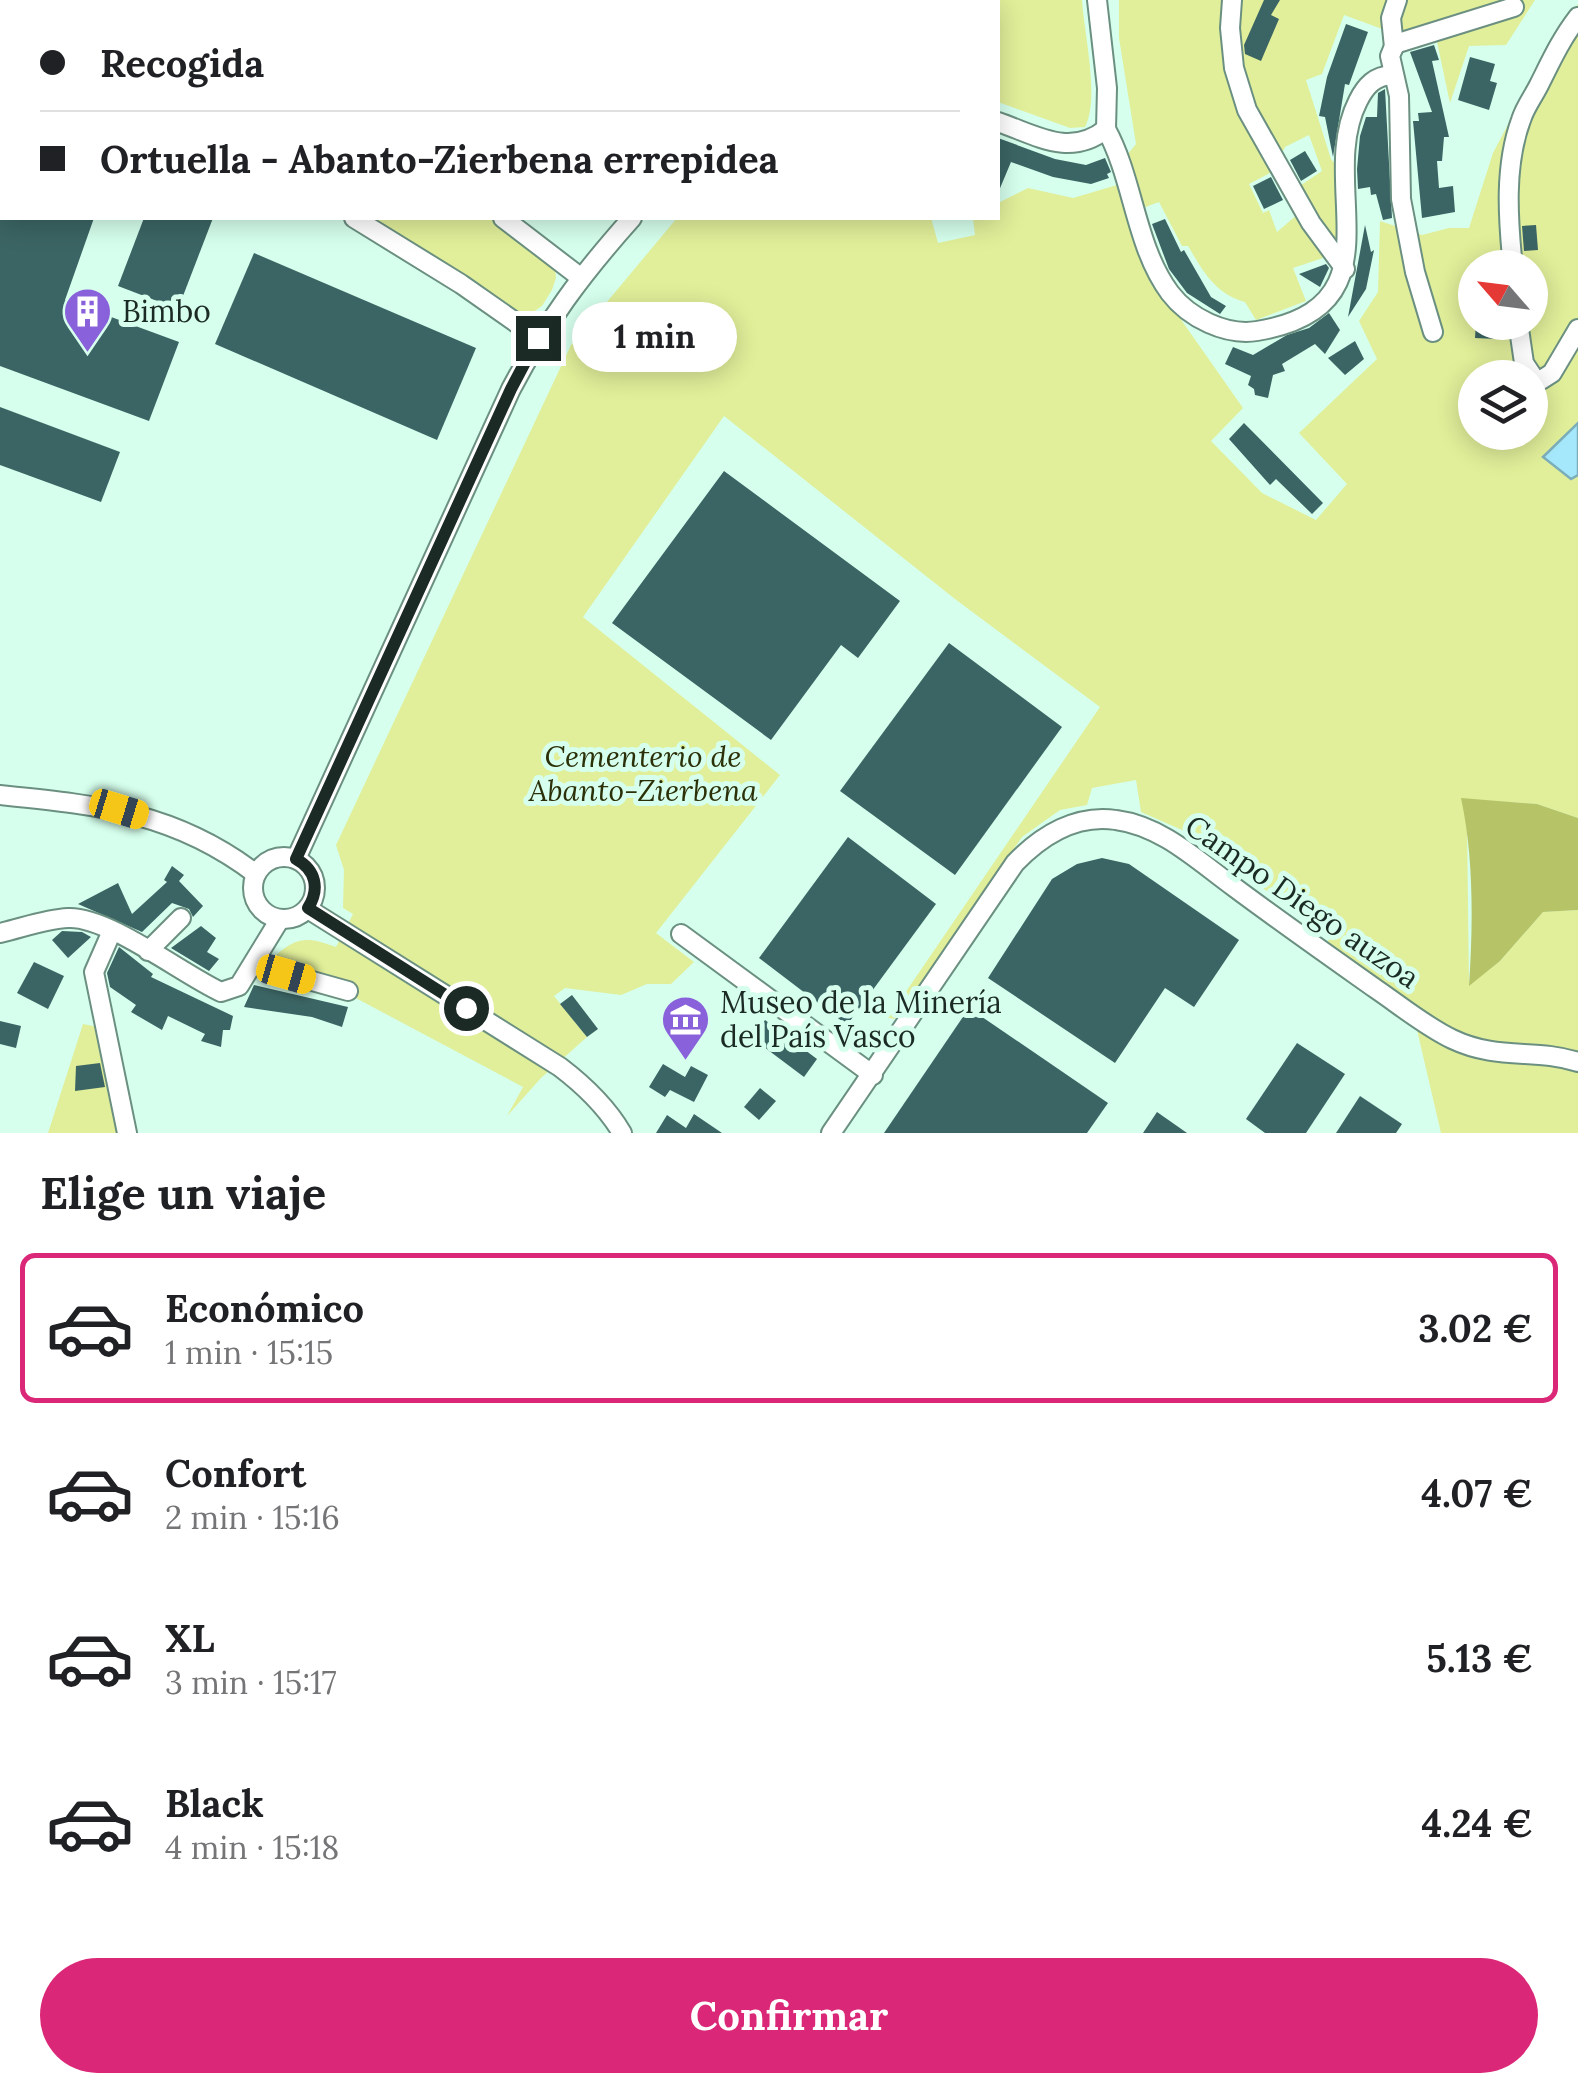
<!DOCTYPE html>
<html lang="es">
<head>
<meta charset="utf-8">
<style>
	:root { --surface:#fff; --page:#f6f6f6; --text:#202124; --muted:#757577; --line:#e0e0e0; --accent:#db2777 }
	body { margin:0; font-family:Lora,serif; background:var(--page); color:var(--text); height:100vh; display:flex; flex-direction:column; font-size:38px; white-space:nowrap }
	* { box-sizing:border-box; margin:0 }
	p { font-size:32px; color:var(--muted) }
	.icon { flex:none; width:55px; height:55px; fill:none; stroke:currentColor; stroke-width:2; stroke-linecap:round; stroke-linejoin:round }
	.map { position:relative; height:1133px; overflow:hidden }
	.details { display:flex; flex-direction:column; background:var(--surface); flex:1 }
	.details>* { flex:none }
	.guide { position:absolute; left:0px; top:0px; width:1000px; height:220px; box-shadow:0 5px 25px #0003; display:grid; align-content:center; height:220px; padding:0 40px; background:var(--surface) }
	.needle { width:65px; rotate:298deg }
	.buttons { position:absolute; left:1458px; top:250px; display:grid; gap:20px }
	.buttons a { display:grid; place-items:center; width:90px; height:90px; border-radius:50%; background:var(--surface); box-shadow:0 5px 25px #0003; font-size:50px }
	.end { position:absolute; width:45px; height:45px; margin:-22px; border:12px solid #1b2a24; background:#fff; box-shadow:0 0 0 5px #fff }
	.from { border-radius:50% }
	.bubble { position:absolute; height:70px; border-radius:35px; background:var(--surface); box-shadow:0 5px 25px #0003; font-size:32px; font-weight:700; line-height:70px; text-align:center }
	.car { position:absolute; width:30px; height:60px; margin:-30px -15px; border-radius:12px; box-shadow:0 0 8px 2px #0007; background:linear-gradient(#f5c518 24%,#345 0 40%,#f5c518 0 76%,#345 0 86%,#f5c518 0) }
	.guide b { display:flex; align-items:center; gap:35px; height:95px; font-size:38px }
	.guide b+b { border-top:2px solid var(--line) }
	.guide i { width:25px; height:25px; background:var(--text) }
	ul { padding:0; list-style:none }
	li { display:flex; align-items:center; gap:30px; height:150px; margin:0 20px 15px; padding:0 20px; border:5px solid transparent; border-radius:15px }
	li div { flex:1 }
	li b { display:block; font-size:38px }
	li em { font-style:normal; font-weight:700 }
	li.current { border-color:var(--accent) }
	li>.icon { width:90px; height:90px; stroke-width:1.5 }
	h2 { padding:0 40px; font-size:45px; line-height:120px }
	.cta { display:flex; gap:20px; margin-top:auto; padding:20px 40px }
	.cta a { flex:1; height:115px; border-radius:60px; background:var(--accent); color:#fff; font-size:40px; font-weight:700; line-height:115px; text-align:center }
	.map>svg:first-child { display:block }
	.green { fill:#e1ef9a; fill-rule:evenodd }
	.forest { fill:#b6c467 }
	.water { fill:#a5e7fb; stroke:#7caeba; stroke-width:2.5 }
	.building { fill:#3b6564 }
	.lines { fill:none; stroke-linecap:round; stroke-linejoin:round }
	.minor-casing { stroke:#6b9081; stroke-width:22 }
	.major-casing { stroke:#6b9081; stroke-width:25 }
	.minor { stroke:#fff; stroke-width:18 }
	.major { stroke:#fff; stroke-width:20 }
	.route { stroke:#1b2a24; stroke-width:12 }
	.labels { text-anchor:middle; stroke-width:10; stroke-linejoin:round; paint-order:stroke }
	.poi-label { font-size:30px; fill:#1b2a24; stroke:#d6ffed; text-anchor:start }
	.park-label { font-size:30px; font-style:italic; fill:#2b3008; stroke:#d6ffed }
	.street-label { font-size:30px; fill:#1b2a24; stroke:#d6ffed }
</style>
</head>
<body>
<div class="map">
<svg width="1578" height="1133" viewBox="0 0 1578 1133">
	<rect width="100%" height="100%" fill="#d6ffed"/>
	<g class="green">
		<path d="M860 0H1082C1084 33 1100 99 1085 127L1070 128 998 102V2Z"/>
		<path d="M1119 0H1391L1385 30 1344 15 1322 74 1306 80 1331 159 1337 166 1343 250 1332 239 1301 185 1322 171 1309 135 1285 147 1272 172 1249 184 1263 213 1269 210 1277 232 1298 214 1326 257 1293 268 1306 301 1256 320 1245 302C1215 294 1203 271 1188 246H1182L1159 202 1143 208C1140 239 1138 274 1162 298 1171 307 1178 309 1182 321L1243 408 1211 441 1262 493 1316 520 1347 484 1299 433 1377 359 1359 321 1378 292 1380 221 1422 235 1449 228H1469L1493 153 1542 60 1578 4V818L1537 804 1462 799 1467 822 1469 985 1500 961 1543 912 1578 910V1133H1441L1417 1030 1315 959 1331 937 1182 830 1141 812 1136 780 1092 788 1087 805 1060 810 1022 837 898 1019 888 1018 1100 707 955 599 724 416 583 617 780 775 656 933 694 962 671 984H647L621 995 565 988 554 996 587 1037 541 1078 507 1116 523 1087 352 996 275 966 277 954C298 936 310 937 336 947L353 914 343 908 344 870 336 845 571 345 677 218H931L938 243 975 235 973 218H998V203L1028 188 1073 198 1134 180 1127 155 1136 144 1119 38ZM1475 268H1530V322H1475ZM1475 378H1530V432H1475Z"/>
		<path d="M1398 0H1535L1506 45 1469 46 1450 103 1433 23 1398 35 1406 4Z"/>
		<path d="M365 218H491L544 255 555 269 556 278 552 290 542 306 529 315 509 311Z"/>
		<path d="M83 1024 98 1027 120 1133H48Z"/>
	</g>
	<path class="forest" d="M1461 798 1537 804 1578 818V910L1543 912 1500 961 1469 986C1473 926 1474 858 1461 798Z"/>
	<path class="water" d="M1578 423V475L1571 479 1543 457Z"/>
	<g class="building">
		<path d="M1264 0H1280L1271 15 1279 19 1261 61 1245 54 1244 45Z"/>
		<path d="M1346 24 1368 32 1349 85 1345 84 1333 157 1325 117 1319 116 1327 77Z"/>
		<path d="M1434 45 1439 60 1432 61 1449 137H1444L1442 161H1437L1439 188 1453 186 1455 212 1422 218 1413 121H1419L1418 113 1432 112 1410 52Z"/>
		<path d="M1470 57 1495 64 1490 81 1497 83 1489 110 1458 100Z"/>
		<path d="M1385 89 1392 218 1383 220 1376 194 1371 195 1370 187 1358 189 1357 169 1360 136 1366 117H1377L1378 93Z"/>
		<path d="M998 138 1055 159 1086 165 1105 158 1111 172 1107 174 1109 178 1091 184 1053 177 1011 162 998 193Z"/>
		<path d="M1305 151 1317 171 1301 181 1290 160Z"/>
		<path d="M1271 177 1283 200 1264 209 1253 186Z"/>
		<path d="M0 218H94L65 300 179 342 149 421 0 366Z"/>
		<path d="M144 218H213L178 309 118 286Z"/>
		<path d="M1165 219 1181 252 1184 250 1211 297 1226 306 1220 314 1187 293 1169 269 1152 224Z"/>
		<path d="M1365 225 1371 252 1374 250 1366 289 1348 317Z"/>
		<path d="M1536 225 1538 250 1524 251 1522 226Z"/>
		<path d="M254 253 476 348 437 440 215 344Z"/>
		<path d="M1326 264 1329 268 1320 287 1299 274Z"/>
		<path d="M1329 313 1340 330 1325 354 1315 344 1282 364 1285 371 1273 375 1268 398 1255 395 1254 389 1248 385 1251 376 1225 364 1233 347 1253 355 1287 335 1309 328Z"/>
		<path d="M1476 322H1497L1496 339 1475 338Z"/>
		<path d="M1355 341 1364 359 1345 375 1328 358Z"/>
		<path d="M0 407 120 452 101 502 0 465Z"/>
		<path d="M1244 423 1323 503 1312 514 1276 479 1270 485 1229 439Z"/>
		<path d="M724 471 900 601 858 658 841 645 771 740 612 623Z"/>
		<path d="M949 643 1062 727 955 875 840 791Z"/>
		<path d="M848 837 936 904 847 1025 759 958Z"/>
		<path d="M1102 858 1129 864 1239 940 1194 1007 1165 988 1115 1063 988 978 1052 879 1077 864Z"/>
		<path d="M172 866 184 875 179 881 203 906 193 917 189 909 172 903 142 932 78 904 118 883 132 914 167 882 164 880Z"/>
		<path d="M201 926 216 938 207 952 219 959 209 971 171 948Z"/>
		<path d="M62 931 82 932 91 937 68 958 52 940Z"/>
		<path d="M119 947 153 974 151 977 233 1016 230 1030H223L221 1047 201 1041 205 1034 168 1016 162 1030 131 1012 136 1005 110 987 107 973Z"/>
		<path d="M34 962 64 976 48 1009 17 993Z"/>
		<path d="M254 985 348 1007 342 1027 312 1017 244 1007Z"/>
		<path d="M572 995 598 1029 587 1037 560 1004Z"/>
		<path d="M969 1008 1108 1103 1087 1133H884Z"/>
		<path d="M765 1020 817 1059 804 1077 752 1038Z"/>
		<path d="M0 1021 21 1026 16 1048 0 1044Z"/>
		<path d="M1297 1043 1345 1074 1306 1133H1265L1246 1119Z"/>
		<path d="M100 1063 105 1087 75 1091 76 1066Z"/>
		<path d="M663 1064 685 1077 691 1066 708 1075 694 1102 670 1090 665 1097 649 1087Z"/>
		<path d="M760 1088 776 1101 759 1120 744 1107Z"/>
		<path d="M1360 1096 1402 1124 1396 1133H1336Z"/>
		<path d="M1157 1112 1187 1133H1143Z"/>
		<path d="M694 1114 722 1133H656L667 1115 686 1128Z"/>
	</g>
	<g class="lines">
		<defs>
			<g id="minor">
				<path d="M840 0 841 2"/>
				<path d="M1232 0 1230 28 1234 68 1247 110 1311 223 1345 269"/>
				<path d="M784 2 785 0"/>
				<path d="M1394 47 1391 18 1397 0"/>
				<path d="M998 122C1036 135 1070 158 1106 129L1107 88 1097 0"/>
				<path d="M1106 129C1134 180 1135 246 1170 293 1189 318 1226 336 1257 331 1404 307 1315 185 1358 101 1366 85 1375 76 1392 75"/>
				<path d="M354 218 461 284 538 338"/>
				<path d="M503 218 580 277"/>
				<path d="M1513 268C1508 219 1504 166 1521 120 1525 107 1533 97 1539 85 1551 61 1561 39 1578 17"/>
				<path d="M1518 322 1524 363 1534 378 1541 380 1552 373 1578 329"/>
				<path d="M1433 332 1415 272 1401 199 1399 96 1390 56 1395 44 1514 7"/>
				<path d="M0 795C98 805 175 812 256 874"/>
				<circle cx="284" cy="888" r="31"/>
				<path d="M296 859 511 389C547 321 581 275 632 218"/>
				<path d="M308 909 560 1067C585 1086 606 1106 622 1133"/>
				<path d="M112 931 94 972 127 1133"/>
				<path d="M0 933C22 928 46 919 68 918 108 916 182 974 221 992L239 986 280 919"/>
				<path d="M681 934 873 1075"/>
				<path d="M148 951 181 918"/>
				<path d="M255 965 348 991"/>
				<path d="M831 1133 1015 863C1042 835 1077 814 1116 820 1162 826 1198 861 1234 887 1281 922 1328 955 1376 989 1401 1006 1425 1026 1452 1039 1498 1061 1535 1048 1578 1062"/>
			</g>
			<g id="major">
				<path d="M5 0 11 2"/>
				<path d="M0 105 2 104"/>
			</g>
		</defs>
		<use href="#minor" class="minor-casing"/>
		<use href="#major" class="major-casing"/>
		<use href="#minor" class="minor"/>
		<use href="#major" class="major"/>
	</g>
	<g class="lines">
		<path class="route" d="M466 1008 308 908C320 889 316 870 296 859L511 389 538 338"/>
	</g>
	<defs>
		<symbol id="building-pin" viewBox="-11 -11 22 30"><path d="M0 17L-7.5 6A9.5 9.5 0 1 1 7.5 6Z" fill="#8961db" stroke="#d6ffed"/><path d="M-4-6H4V6H1V3H-1V6H-4ZM-2.5-4.3h1.7v1.8h-1.7ZM.8-4.3h1.7v1.8H.8ZM-2.5-1h1.7V.8h-1.7ZM.8-1h1.7V.8H.8Z" fill="#fff"/></symbol>
		<symbol id="museum-pin" viewBox="-11 -11 22 30"><path d="M0 17L-7.5 6A9.5 9.5 0 1 1 7.5 6Z" fill="#8961db" stroke="#d6ffed"/><path d="M0-6L6-3V-2H-6V-3ZM-5-1h2V3h-2ZM-1-1h2V3h-2ZM3-1h2V3H3ZM-6 4H6V6H-6Z" fill="#fff"/></symbol>
	</defs>
	<g fill-rule="evenodd">
		<use href="#building-pin" x="60" y="284" width="55" height="75"/>
		<use href="#museum-pin" x="658" y="992" width="55" height="75"/>
	</g>
	<g class="labels">
		<g class="poi-label">
			<text x="122" y="322">Bimbo</text>
			<text x="720" y="1013">Museo de la Minería<tspan x="720" dy="34">del País Vasco</tspan></text>
		</g>
		<g class="park-label">
			<text x="643" y="767">Cementerio de<tspan x="643" dy="34">Abanto-Zierbena</tspan></text>
		</g>
		<g class="street-label">
			<text transform="translate(1302 902) rotate(35)" y="10">Campo Diego auzoa</text>
		</g>
	</g>
</svg>
<div class="buttons">
<a><svg class="needle" viewBox="-14 -14 28 28"><path d="M0-13l5 13h-10z" fill="#e53935"/><path d="M0 13l5-13h-10z" fill="#757577"/></svg></a>
<a><svg class="icon" aria-label="layers" viewBox="0 0 24 24"><path d="M12 4l9 5-9 5-9-5zM3 14l9 5 9-5"/></svg></a>
</div>
<i class="end from" style="left:466px;top:1008px"></i>
<i class="end" style="left:538px;top:338px"></i>
<div class="bubble" style="left:572px;top:302px;width:165px">1 min</div>
<i class="car" style="left:119px;top:809px;rotate:107deg"></i>
<i class="car" style="left:286px;top:974px;rotate:106deg"></i>
<div class="guide">
<b><i class="from"></i>Recogida</b>
<b><i></i>Ortuella - Abanto-Zierbena errepidea</b>
</div>
</div>
<section class="details">
<h2>Elige un viaje</h2>
<ul>
<li class="current"><svg class="icon" aria-label="car" viewBox="0 0 24 24"><path d="M5 17H2v-5l4-1 3-4h7l3 4 3 1v5h-3M9 17h6M6 11h13"/><circle cx="7" cy="17" r="2"/><circle cx="17" cy="17" r="2"/></svg><div><b>Económico</b><p>1 min · 15:15</p></div><em>3.02 €</em></li>
<li><svg class="icon" aria-label="car" viewBox="0 0 24 24"><path d="M5 17H2v-5l4-1 3-4h7l3 4 3 1v5h-3M9 17h6M6 11h13"/><circle cx="7" cy="17" r="2"/><circle cx="17" cy="17" r="2"/></svg><div><b>Confort</b><p>2 min · 15:16</p></div><em>4.07 €</em></li>
<li><svg class="icon" aria-label="car" viewBox="0 0 24 24"><path d="M5 17H2v-5l4-1 3-4h7l3 4 3 1v5h-3M9 17h6M6 11h13"/><circle cx="7" cy="17" r="2"/><circle cx="17" cy="17" r="2"/></svg><div><b>XL</b><p>3 min · 15:17</p></div><em>5.13 €</em></li>
<li><svg class="icon" aria-label="car" viewBox="0 0 24 24"><path d="M5 17H2v-5l4-1 3-4h7l3 4 3 1v5h-3M9 17h6M6 11h13"/><circle cx="7" cy="17" r="2"/><circle cx="17" cy="17" r="2"/></svg><div><b>Black</b><p>4 min · 15:18</p></div><em>4.24 €</em></li>
</ul>
<div class="cta"><a>Confirmar</a></div>
</section>
</body>
</html>
